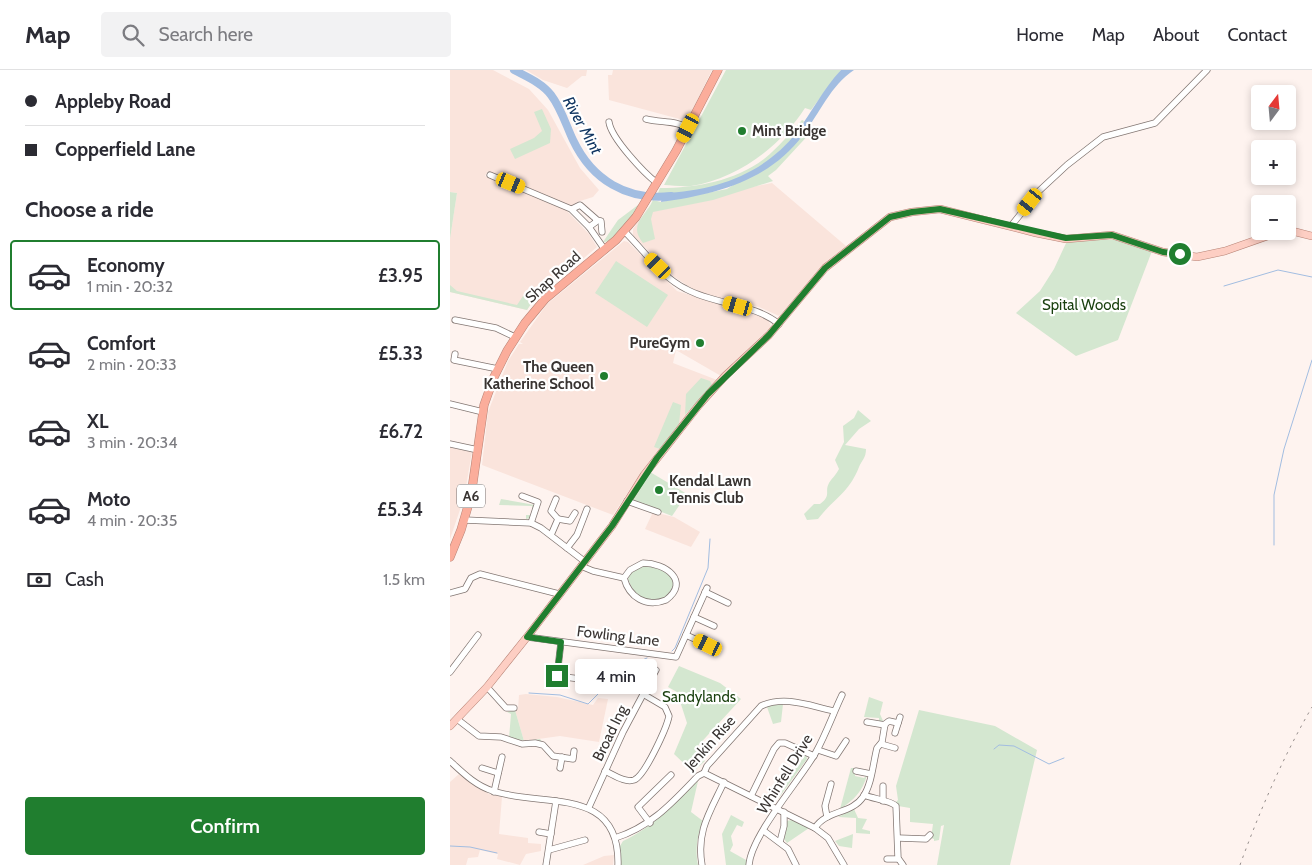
<!DOCTYPE html>
<html lang="en">
<head>
<meta charset="utf-8">
<style>
	:root { --surface:#fff; --page:#f2f2f3; --text:#2b2b33; --muted:#7c7c81; --line:#e1e1e2; --accent:#207e2f }
	body { margin:0; font-family:Cabin,sans-serif; background:var(--page); color:var(--text); height:100vh; display:flex; flex-direction:column; font-size:19px; white-space:nowrap }
	* { box-sizing:border-box; margin:0 }
	p { font-size:16px; color:var(--muted) }
	.icon { flex:none; width:28px; height:28px; fill:none; stroke:currentColor; stroke-width:2; stroke-linecap:round; stroke-linejoin:round }
	.map { position:relative; flex:1; overflow:hidden }
	.drawer { display:flex; flex-direction:column; background:var(--surface); width:450px }
	.drawer>* { flex:none }
	.guide { display:grid; align-content:center; height:110px; padding:0 25px; background:var(--surface) }
	.needle { width:32px; rotate:16deg }
	.controls { position:absolute; left:801px; top:15px; display:grid; gap:10px }
	.controls a { display:grid; place-items:center; width:45px; height:45px; border-radius:5px; background:var(--surface); box-shadow:0 2px 8px #0003; font-size:25px }
	.end { position:absolute; width:22px; height:22px; margin:-11px; border:6px solid #207e2f; background:#fff; box-shadow:0 0 0 2px #fff }
	.from { border-radius:50% }
	.bubble { position:absolute; height:35px; border-radius:5px; background:var(--surface); box-shadow:0 2px 8px #0003; font-size:16px; font-weight:600; line-height:35px; text-align:center }
	.car { position:absolute; width:15px; height:30px; margin:-15px -8px; border-radius:6px; box-shadow:0 0 4px 1px #0007; background:linear-gradient(#f5c518 24%,#345 0 40%,#f5c518 0 76%,#345 0 86%,#f5c518 0) }
	.guide b { display:flex; align-items:center; gap:18px; height:48px; font-size:19px }
	.guide b+b { border-top:1px solid var(--line) }
	.guide i { width:12px; height:12px; background:var(--text) }
	ul { padding:0; list-style:none }
	li { display:flex; align-items:center; gap:15px; height:70px; margin:0 10px 8px; padding:0 15px; border:2px solid transparent; border-radius:5px }
	li div { flex:1 }
	li b { display:block; font-size:19px }
	li em { font-style:normal; font-weight:600 }
	li.current { border-color:var(--accent) }
	li>.icon { width:45px; height:45px; stroke-width:1.5 }
	h2 { padding:0 25px; font-size:22px; line-height:60px }
	.pay { display:flex; align-items:center; gap:12px; height:55px; padding:0 25px; font-size:19px }
	.pay p { margin-inline-start:auto }
	.cta { display:flex; gap:10px; margin-top:auto; padding:10px 25px }
	.cta a { flex:1; height:58px; border-radius:5px; background:var(--accent); color:#fff; font-size:20px; font-weight:600; line-height:58px; text-align:center }
	header { display:flex; align-items:center; gap:30px; box-sizing:border-box; height:70px; padding:0 25px; background:var(--surface); border-bottom:1px solid var(--line) }
	header strong { font-size:24px }
	nav { display:flex; gap:28px; margin-inline-start:auto; font-size:18px }
	.search { width:350px; height:45px; background:var(--page); display:flex; align-items:center; gap:12px; box-sizing:border-box; padding:0 18px; border-radius:5px; color:var(--muted); font-size:19px }
	main { display:flex; flex:1; min-height:0 }
	.map>svg:first-child { display:block }
	.built { fill:#fae4dc }
	.green { fill:#d4e7d0 }
	.water { fill:#a2bde1 }
	.lines { fill:none; stroke-linecap:round; stroke-linejoin:round }
	.stream { stroke:#a2bde1; stroke-width:1 }
	.river { stroke:#a2bde1; stroke-width:8 }
	.minor-casing { stroke:#837773; stroke-width:7 }
	.major-casing { stroke:#b78376; stroke-width:8 }
	.highway-casing { stroke:#b78376; stroke-width:9 }
	.minor { stroke:#fff; stroke-width:5.5 }
	.major { stroke:#fdcec3; stroke-width:7 }
	.highway { stroke:#fbad9b; stroke-width:8 }
	.rail { stroke:#978f8d; stroke-width:1; stroke-dasharray:2.5 5; stroke-linecap:butt }
	.route { stroke:#207e2f; stroke-width:6 }
	.poi-dot { fill:#207e2f; stroke:#fff; stroke-width:2 }
	.labels { text-anchor:middle; stroke-width:4.5; stroke-linejoin:round; paint-order:stroke }
	.shield { fill:#fff; stroke:#747170; stroke-width:1 }
	.shield-label { font-size:14px; font-weight:bold; fill:#393432 }
	.poi-label { font-size:15px; font-weight:bold; fill:#393432; stroke:#fff; text-anchor:start }
	.street-label { font-size:15px; fill:#393432; stroke:#fff }
	.park-label { font-size:15px; fill:#183f0d; stroke:#fff }
	.water-label { font-size:16px; font-style:italic; fill:#103561; stroke:#fff }
</style>
</head>
<body>
<header>
<strong>Map</strong>
<div class="search"><svg class="icon" aria-label="search" viewBox="0 0 24 24"><circle cx="10" cy="10" r="6"/><path d="M15 15l6 6"/></svg>Search here</div>
<nav><a>Home</a><a>Map</a><a>About</a><a>Contact</a></nav>
</header>
<main>
<section class="drawer">
<div class="guide">
<b><i class="from"></i>Appleby Road</b>
<b><i></i>Copperfield Lane</b>
</div>
<h2>Choose a ride</h2>
<ul>
<li class="current"><svg class="icon" aria-label="car" viewBox="0 0 24 24"><path d="M5 17H2v-5l4-1 3-4h7l3 4 3 1v5h-3M9 17h6M6 11h13"/><circle cx="7" cy="17" r="2"/><circle cx="17" cy="17" r="2"/></svg><div><b>Economy</b><p>1 min · 20:32</p></div><em>£3.95</em></li>
<li><svg class="icon" aria-label="car" viewBox="0 0 24 24"><path d="M5 17H2v-5l4-1 3-4h7l3 4 3 1v5h-3M9 17h6M6 11h13"/><circle cx="7" cy="17" r="2"/><circle cx="17" cy="17" r="2"/></svg><div><b>Comfort</b><p>2 min · 20:33</p></div><em>£5.33</em></li>
<li><svg class="icon" aria-label="car" viewBox="0 0 24 24"><path d="M5 17H2v-5l4-1 3-4h7l3 4 3 1v5h-3M9 17h6M6 11h13"/><circle cx="7" cy="17" r="2"/><circle cx="17" cy="17" r="2"/></svg><div><b>XL</b><p>3 min · 20:34</p></div><em>£6.72</em></li>
<li><svg class="icon" aria-label="car" viewBox="0 0 24 24"><path d="M5 17H2v-5l4-1 3-4h7l3 4 3 1v5h-3M9 17h6M6 11h13"/><circle cx="7" cy="17" r="2"/><circle cx="17" cy="17" r="2"/></svg><div><b>Moto</b><p>4 min · 20:35</p></div><em>£5.34</em></li>
</ul>
<div class="pay"><svg class="icon" aria-label="cash" viewBox="0 0 24 24"><path d="M3 7h18v10H3z"/><circle cx="12" cy="12" r="2"/></svg>Cash<p>1.5 km</p></div>
<div class="cta"><a>Confirm</a></div>
</section>
<div class="map">
<svg width="862" height="795" viewBox="0 0 862 795">
	<rect width="100%" height="100%" fill="#fef3ef"/>
	<g class="built">
		<path d="M0 0H43L79 19 98 40 130 98 149 120 143 127 127 132 123 137 38 101 35 106 114 138 139 164 147 177 115 204 92 213 77 240 0 222V169L7 123 0 122Z"/>
		<path d="M76 0H137L136 6H132L117 18 93 10Z"/>
		<path d="M163 0H262L237 51 159 30 158 5H162Z"/>
		<path d="M322 113 396 176 377 191 329 246 309 237 272 230 244 220 223 206 183 165V159L198 138Z"/>
		<path d="M174 171 178 172 227 221 310 246 319 251 321 258 271 306 226 280 223 293 267 310 186 410 163 445 32 395 38 342 58 291 69 274H73L70 272 97 234Z"/>
		<path d="M0 377 22 382 14 428 0 469Z"/>
		<path d="M203 442 224 447 250 462 241 477 195 459Z"/>
		<path d="M76 624 107 627 143 635 148 628 158 629 149 672 110 666 74 671 65 640 68 639 69 625Z"/>
		<path d="M9 704 39 724 52 727 49 764 78 768V773L91 774V781L76 784 70 795 47 789 48 784 30 780 28 787 18 788 16 795H0V712Z"/>
		<path d="M164 785 163 795H133L154 786Z"/>
	</g>
	<g class="green">
		<path d="M276 0H391L361 40 355 38C330 77 287 109 241 116 232 117 222 115 214 115Z"/>
		<path d="M92 39 101 59 100 73 65 89 60 79 84 68 92 61 84 42Z"/>
		<path d="M352 50 354 51C326 100 263 128 208 123L210 118C246 118 285 111 314 89 328 78 340 63 352 50Z"/>
		<path d="M356 60H363L326 100 318 106 323 111 263 130 203 142 201 149 205 169 193 173C178 154 195 148 203 130L211 132 277 119 342 77Z"/>
		<path d="M0 122 7 123 0 169Z"/>
		<path d="M188 135 190 136C183 145 165 173 153 172L168 150Z"/>
		<path d="M648 170H673L702 181 668 270 626 286 566 243 590 221 604 199 617 171Z"/>
		<path d="M166 191 218 225 197 257 145 223Z"/>
		<path d="M0 215 7 221 67 235 73 226H80L81 234 77 240 0 222Z"/>
		<path d="M251 308 260 311 262 315 235 345 236 324Z"/>
		<path d="M223 332 231 335 229 354 210 379 204 377Z"/>
		<path d="M408 340 421 351 409 359 395 375 416 379C416 388 412 390 409 397 399 423 384 428 368 449L357 450 354 444 364 434H370C382 425 374 422 379 413 382 408 386 405 389 399L385 390 394 372 393 356 404 348Z"/>
		<path d="M200 402 237 424 222 446 181 430Z"/>
		<path d="M51 429 85 435 81 448 76 449V445H82V436L49 435Z"/>
		<path d="M191 495 208 496 222 508 224 518 214 529 197 531 185 525 178 509 181 501Z"/>
		<path d="M229 596 270 613 291 629 245 679 255 691 243 702 224 684 237 653 227 622 218 617Z"/>
		<path d="M419 627 433 632 430 644 434 653 429 652V648L414 647Z"/>
		<path d="M325 634H333L331 652 323 654 317 637Z"/>
		<path d="M65 640 74 671 90 669 94 674 59 668 61 644 57 642Z"/>
		<path d="M469 640 545 656 587 680 560 795H487L494 755 491 756 489 770 484 771V769L481 768 483 754 460 752V738L448 736 445 733 448 730 446 716Z"/>
		<path d="M356 684 357 689 328 729 322 732Z"/>
		<path d="M401 698H405V706L414 708 417 705C413 721 403 731 390 739Z"/>
		<path d="M248 711 241 742 253 751C247 766 245 780 248 795H171L170 776 173 771C202 758 225 733 248 711Z"/>
		<path d="M404 739 408 748 417 749 412 759 420 761V764L406 763V748L388 747Z"/>
		<path d="M281 745 294 752 292 757 287 755 281 766 283 775 280 781 296 790V795H276L272 764Z"/>
		<path d="M342 750 359 758 337 773 334 769 337 757 336 751Z"/>
		<path d="M403 764 402 778 389 776 385 771Z"/>
	</g>
	<path class="water" d="M391 0H404C381 15 369 44 353 65 319 111 264 125 211 132L213 123C265 121 313 105 347 62 362 42 373 19 391 0Z"/>
	<g class="lines">
		<g class="stream">
			<path d="M774 216 828 200 862 207"/>
			<path d="M824 475V425L834 379 862 290"/>
			<path d="M222 581 225 578 258 498 260 469"/>
			<path d="M79 623 110 625 138 634 174 598 197 588"/>
			<path d="M544 679 549 675 564 676 599 694 614 688"/>
			<path d="M0 776 20 777 47 783"/>
		</g>
		<path class="river" d="M64 0C77 7 92 13 101 25 111 38 116 55 123 70 142 110 177 131 221 126"/>
		<defs>
			<g id="minor">
				<path d="M196 49C211 53 225 50 238 58"/>
				<path d="M159 52C161 68 194 103 207 113"/>
				<path d="M40 105 121 139 139 157 155 180"/>
				<path d="M122 139 130 135 146 149V152L139 157"/>
				<path d="M146 150 151 151 152 162"/>
				<path d="M561 156 589 121 617 95 653 67 705 53 757 0"/>
				<path d="M174 161C194 180 211 207 236 219 265 235 303 233 329 254"/>
				<path d="M5 250 46 258 65 267"/>
				<path d="M5 284 4 290 48 299"/>
				<path d="M0 334 33 342"/>
				<path d="M0 374 28 380"/>
				<path d="M72 426 88 432 81 453"/>
				<path d="M177 431 208 442"/>
				<path d="M108 449 120 451 125 443"/>
				<path d="M15 450 81 453 91 458 134 491"/>
				<path d="M101 465 108 449 101 441 106 429"/>
				<path d="M117 478 127 465 137 439"/>
				<path d="M193 493C215 493 241 511 216 530 196 538 179 527 174 508L180 500Z"/>
				<path d="M131 496 143 501 174 508"/>
				<path d="M255 522 278 533"/>
				<path d="M0 523 15 519 21 508 30 504 109 524"/>
				<path d="M244 547 264 556"/>
				<path d="M236 565 258 575"/>
				<path d="M77 567 226 587 257 518"/>
				<path d="M111 572 107 606 138 610"/>
				<path d="M0 602 28 565"/>
				<path d="M37 617 56 638H64"/>
				<path d="M7 649 29 666 51 667 72 674 85 673 93 675 103 686 123 689 124 681"/>
				<path d="M417 652 435 655"/>
				<path d="M445 663 450 647"/>
				<path d="M431 674 445 678"/>
				<path d="M368 680 386 686 396 671"/>
				<path d="M0 691C13 703 26 716 43 721 93 738 170 715 168 795"/>
				<path d="M32 698 48 703"/>
				<path d="M110 698 112 687"/>
				<path d="M155 701C164 705 175 713 184 710 195 706 217 657 219 646L215 637 193 624"/>
				<path d="M406 701 421 704"/>
				<path d="M254 703 365 758 378 768 394 795"/>
				<path d="M44 722 52 687"/>
				<path d="M414 725C423 729 440 730 446 736L448 788 453 795"/>
				<path d="M301 726 324 679 329 673H335L364 686"/>
				<path d="M433 731V716"/>
				<path d="M139 737 173 662 206 600"/>
				<path d="M377 747 375 736 381 714"/>
				<path d="M200 753 188 737 221 705"/>
				<path d="M365 758C376 740 402 744 413 727 422 714 423 693 427 678L432 672 435 654 439 651 448 653"/>
				<path d="M314 761 338 779 346 795"/>
				<path d="M89 762 101 764"/>
				<path d="M165 768C201 757 223 732 248 706L254 703 257 696 311 636C335 625 360 636 384 641"/>
				<path d="M448 768 476 769 480 765"/>
				<path d="M330 772 334 756V742"/>
				<path d="M99 780 135 770"/>
				<path d="M437 789H448"/>
				<path d="M96 795 106 731"/>
				<path d="M252 795C246 761 260 742 274 712"/>
				<path d="M299 795C301 765 351 709 366 682 376 664 383 644 392 625"/>
			</g>
			<path id="major" d="M0 656 37 617 77 567 162 456 194 405 249 335 275 306 319 265 375 198 440 147 462 142 490 139 586 163 616 169 662 165 713 182 747 187 775 181 826 163 842 161 862 166"/>
			<path id="highway" d="M0 487 11 460 21 426 34 335 44 307 57 281 75 253 95 229 166 170 186 147 226 81 268 0"/>
		</defs>
		<use href="#minor" class="minor-casing"/>
		<use href="#major" class="major-casing"/>
		<use href="#highway" class="highway-casing"/>
		<use href="#minor" class="minor"/>
		<use href="#major" class="major"/>
		<use href="#highway" class="highway"/>
		<path class="rail" d="M790 795C810 740 833 687 862 637"/>
	</g>
	<g class="lines">
		<path class="route" d="M107 606 111 572 77 567 162 456 207 388 258 324 319 265 375 198 440 147 462 142 490 139 616 168 662 165 713 182 730 184"/>
	</g>
	<g class="poi-dot">
		<circle cx="292" cy="61" r="5"/>
		<circle cx="250" cy="273" r="5"/>
		<circle cx="154" cy="306" r="5"/>
		<circle cx="209" cy="420" r="5"/>
	</g>
	<g class="labels">
		<rect class="shield" x="7" y="414.5" width="28" height="23" rx="4"/>
		<g class="shield-label">
			<text x="21" y="431">A6</text>
		</g>
		<g class="poi-label">
			<text x="302" y="66">Mint Bridge</text>
			<text x="240" y="278" text-anchor="end">PureGym</text>
			<text x="144" y="302" text-anchor="end">The Queen<tspan x="144" dy="17">Katherine School</tspan></text>
			<text x="219" y="416">Kendal Lawn<tspan x="219" dy="17">Tennis Club</tspan></text>
		</g>
		<g class="street-label">
			<text transform="translate(103 207) rotate(-42)" y="5">Shap Road</text>
			<text transform="translate(168 566) rotate(7)" y="5">Fowling Lane</text>
			<text transform="translate(160 663) rotate(-64)" y="5">Broad Ing</text>
			<text transform="translate(260 673) rotate(-48)" y="5">Jenkin Rise</text>
			<text transform="translate(335 704) rotate(-58)" y="5">Whinfell Drive</text>
		</g>
		<g class="park-label">
			<text x="634" y="240">Spital Woods</text>
			<text x="249" y="632">Sandylands</text>
		</g>
		<g class="water-label">
			<text transform="translate(133 55) rotate(61)" y="6">River Mint</text>
		</g>
	</g>
</svg>
<div class="controls">
<a><svg class="needle" viewBox="-14 -14 28 28"><path d="M0-13l5 13h-10z" fill="#e53935"/><path d="M0 13l5-13h-10z" fill="#7c7c81"/></svg></a>
<a>+</a>
<a>−</a>
</div>
<i class="end from" style="left:730px;top:184px"></i>
<i class="end" style="left:107px;top:606px"></i>
<div class="bubble" style="left:125px;top:589px;width:82px">4 min</div>
<i class="car" style="left:238px;top:58px;rotate:208deg"></i>
<i class="car" style="left:61px;top:113px;rotate:112deg"></i>
<i class="car" style="left:580px;top:132px;rotate:218deg"></i>
<i class="car" style="left:208px;top:196px;rotate:314deg"></i>
<i class="car" style="left:288px;top:236px;rotate:286deg"></i>
<i class="car" style="left:258px;top:575px;rotate:296deg"></i>
</div>
</main>
</body>
</html>
